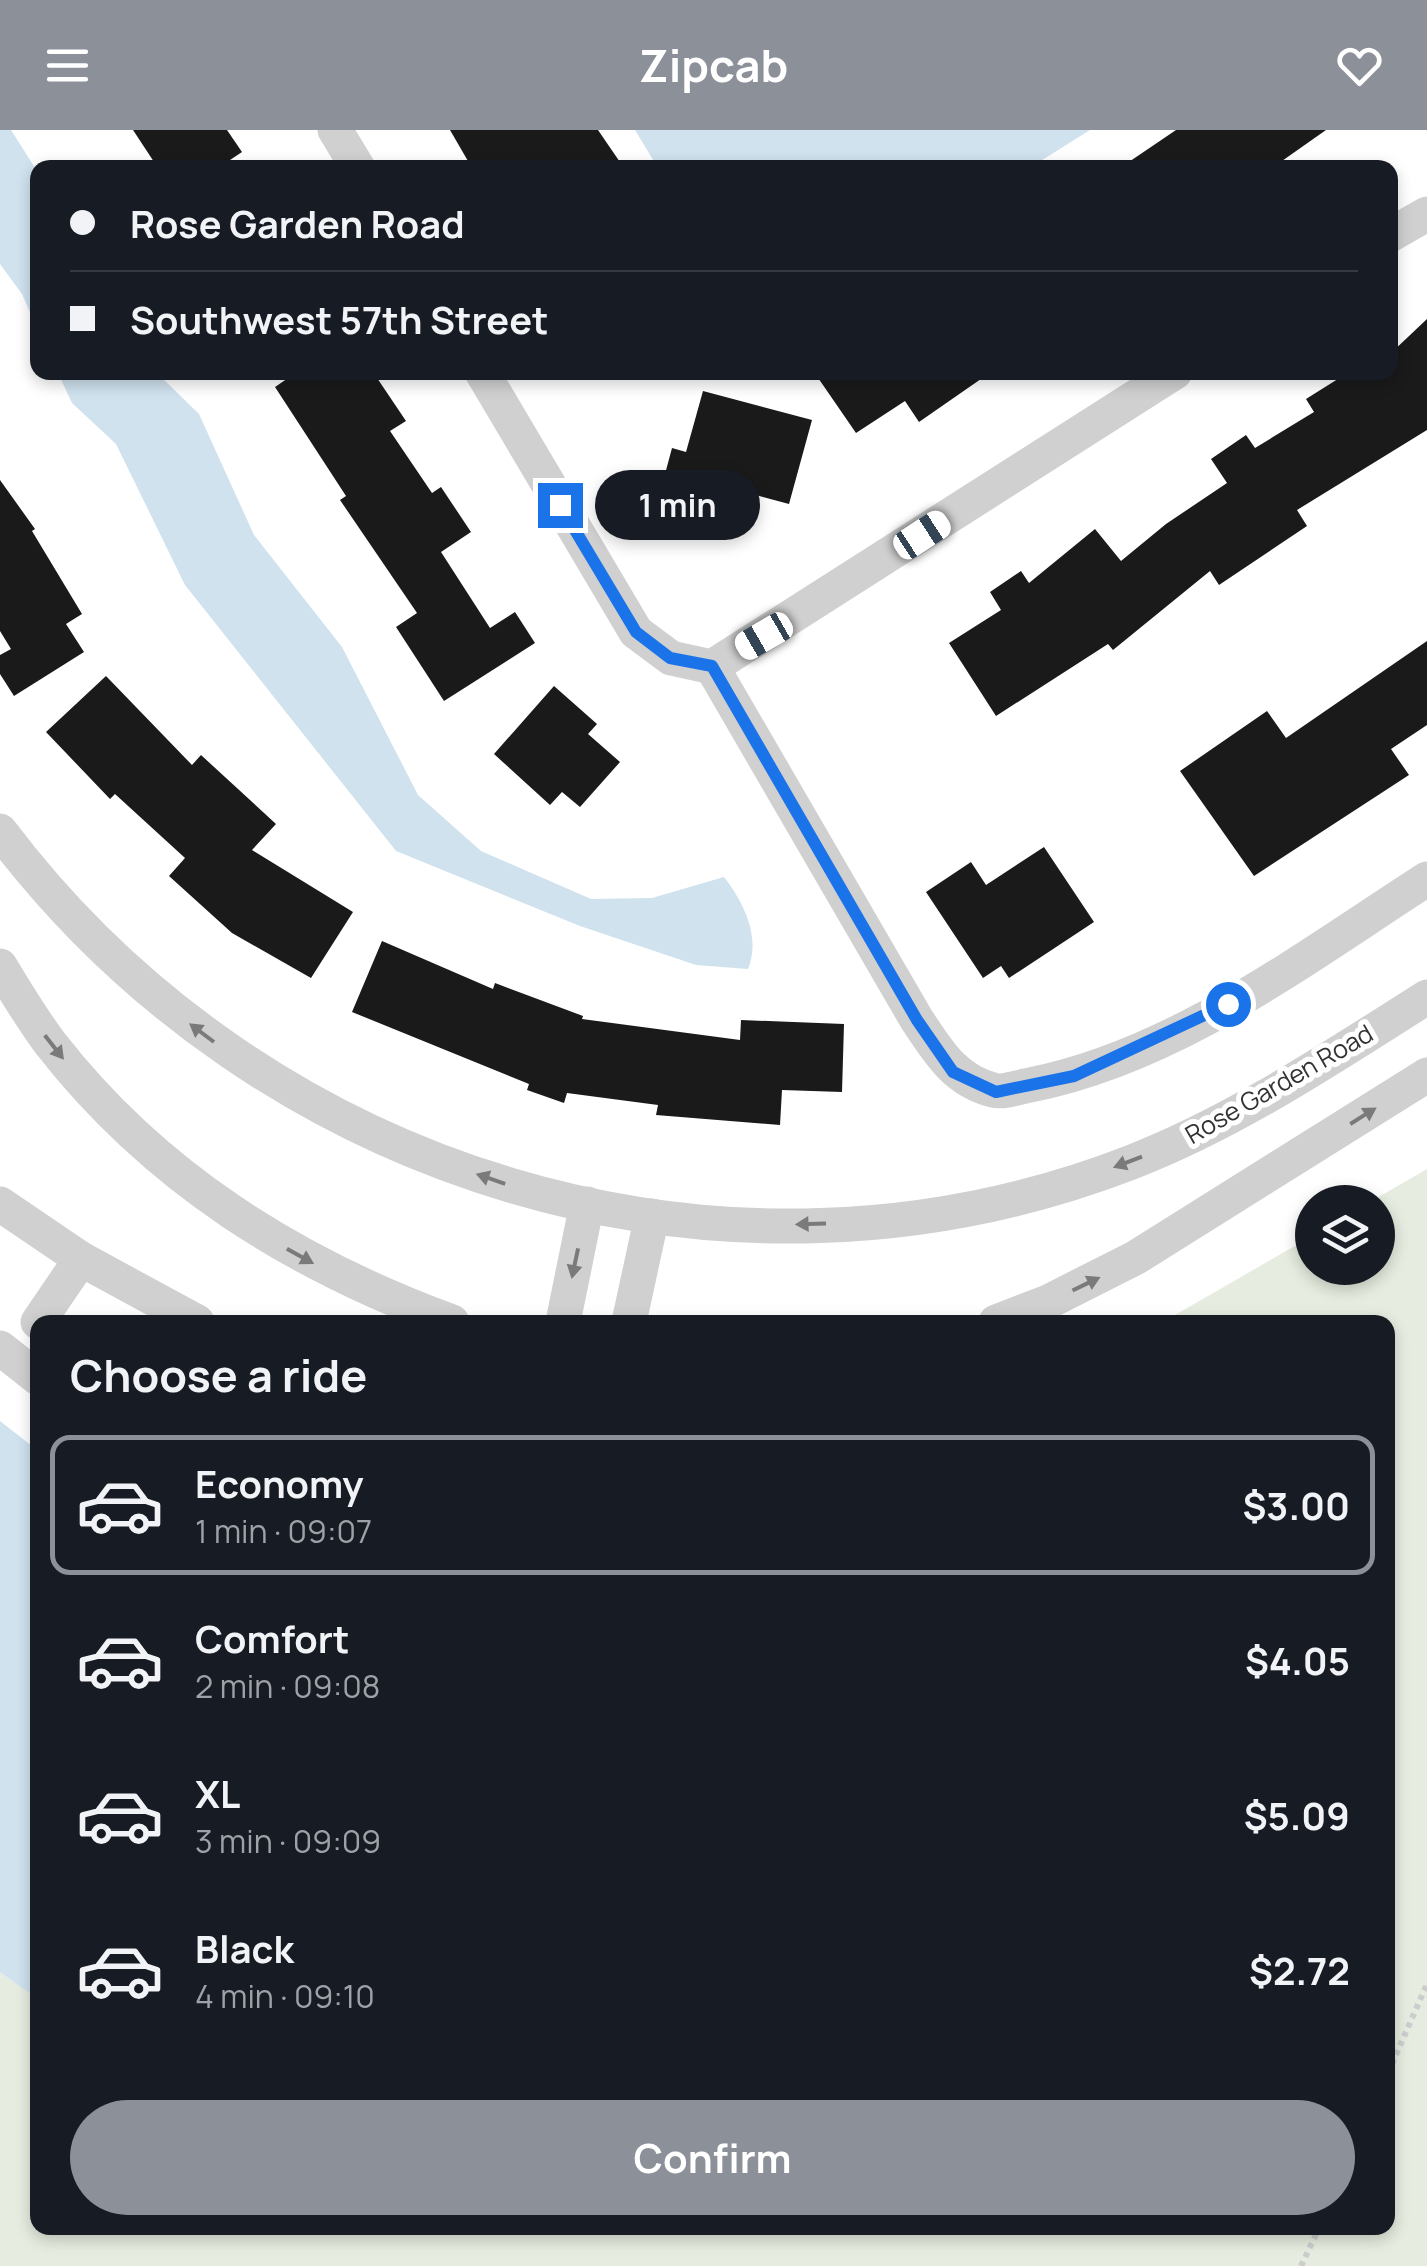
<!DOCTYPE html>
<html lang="en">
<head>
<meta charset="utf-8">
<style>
	:root { --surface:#171b24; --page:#20242c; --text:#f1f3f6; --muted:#9ea1a6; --line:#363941; --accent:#8c9099 }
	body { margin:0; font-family:Manrope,sans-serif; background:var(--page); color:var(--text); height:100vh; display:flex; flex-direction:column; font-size:38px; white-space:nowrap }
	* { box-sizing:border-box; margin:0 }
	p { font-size:32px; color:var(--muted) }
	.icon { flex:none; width:55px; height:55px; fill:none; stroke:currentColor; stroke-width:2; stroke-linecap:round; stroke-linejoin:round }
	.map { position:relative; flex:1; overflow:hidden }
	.drawer { position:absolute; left:30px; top:1185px; width:1365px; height:920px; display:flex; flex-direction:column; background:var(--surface); border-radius:20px; box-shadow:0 5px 15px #0003 }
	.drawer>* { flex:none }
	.top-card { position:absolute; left:30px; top:30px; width:1368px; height:220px; border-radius:20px; box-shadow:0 5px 15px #0003; display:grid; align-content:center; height:220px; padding:0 40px; background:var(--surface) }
	.controls { position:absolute; left:1295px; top:1055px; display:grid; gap:20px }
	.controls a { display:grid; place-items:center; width:100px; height:100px; border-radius:50%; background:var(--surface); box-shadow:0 5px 15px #0003; font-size:50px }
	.end { position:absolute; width:45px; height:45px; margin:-22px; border:12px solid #1a73e8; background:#fff; box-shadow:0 0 0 5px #fff }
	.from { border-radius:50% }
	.bubble { position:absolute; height:70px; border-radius:35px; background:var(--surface); box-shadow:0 5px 15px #0003; font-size:32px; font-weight:700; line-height:70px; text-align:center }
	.car { position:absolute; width:30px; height:60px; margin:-30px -15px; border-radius:12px; box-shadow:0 0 8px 2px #0007; background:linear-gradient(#fff 24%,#345 0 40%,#fff 0 76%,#345 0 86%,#fff 0) }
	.top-card b { display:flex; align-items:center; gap:35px; height:95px; font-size:38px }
	.top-card b+b { border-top:2px solid var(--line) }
	.top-card i { width:25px; height:25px; background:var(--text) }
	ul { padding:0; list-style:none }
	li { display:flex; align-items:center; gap:30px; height:140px; margin:0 20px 15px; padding:0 20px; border:5px solid transparent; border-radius:20px }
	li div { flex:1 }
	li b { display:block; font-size:38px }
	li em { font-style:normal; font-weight:700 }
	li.active { border-color:var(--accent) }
	li>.icon { width:90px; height:90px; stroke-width:1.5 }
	h2 { padding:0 40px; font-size:45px; line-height:120px }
	.action { display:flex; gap:20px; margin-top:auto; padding:20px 40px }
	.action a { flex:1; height:115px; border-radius:60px; background:var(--accent); color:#fff; font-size:40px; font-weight:700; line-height:115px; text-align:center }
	header { display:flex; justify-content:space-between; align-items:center; height:130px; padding:0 40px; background:var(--accent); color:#fff; font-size:45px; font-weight:700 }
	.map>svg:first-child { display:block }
	.green { fill:#e6ecdf }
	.water { fill:#cfe2ee }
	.building { fill:#1a1a1a }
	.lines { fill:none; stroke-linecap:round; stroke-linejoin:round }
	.path { stroke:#cdcdcd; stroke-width:6; stroke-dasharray:5 5; stroke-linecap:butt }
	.minor { stroke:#d0d0d0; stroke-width:35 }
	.oneway { fill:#7a7a7a }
	.route { stroke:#1a73e8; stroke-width:12 }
	.labels { text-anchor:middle; stroke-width:10; stroke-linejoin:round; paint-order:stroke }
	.street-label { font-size:25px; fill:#333; stroke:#fff }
</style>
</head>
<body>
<header><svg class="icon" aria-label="menu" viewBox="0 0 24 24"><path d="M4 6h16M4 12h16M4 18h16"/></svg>Zipcab<svg class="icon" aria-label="heart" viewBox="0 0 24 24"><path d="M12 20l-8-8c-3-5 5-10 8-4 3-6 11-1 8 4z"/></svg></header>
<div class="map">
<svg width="1427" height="2136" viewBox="0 0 1427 2136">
	<rect width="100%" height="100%" fill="#fff"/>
	<path class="green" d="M1427 1039V2136H0V1842L37 1869 38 2098H1388V1192H1163L1312 1106V1138H1378V1072H1370Z"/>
	<g class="water">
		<path d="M0 0H11L37 41V198L22 164 0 134Z"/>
		<path d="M635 0H1090L1031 37 658 38Z"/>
		<path d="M58 243H157L199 284 254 405 342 517 418 665 481 721 591 769 652 768 724 747C744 773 761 807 748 839L696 835 580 796 396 721 185 455 116 314 72 273Z"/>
		<path d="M0 1291 37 1320V1869L0 1842Z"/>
	</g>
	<g class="building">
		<path d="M133 0H227L242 22 218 38H158Z"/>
		<path d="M450 0H598L624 38H472Z"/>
		<path d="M1176 0H1326L1272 38H1120Z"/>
		<path d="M1427 189V300L1297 380 1307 396 1219 455 1210 441 1113 520 1108 514 996 586 949 513 1001 480 990 462 1021 441 1029 453 1095 399 1121 431 1166 394 1227 353 1211 329 1246 305 1255 318 1314 282 1306 269 1349 242H1390V224Z"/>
		<path d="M297 242H373L406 291 390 301 432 363 441 357 471 402 441 422 490 498 515 482 535 513 444 571 396 497 417 483 340 370 346 366 275 257Z"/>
		<path d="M814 242H991L919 292 905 271 856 303Z"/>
		<path d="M703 261 812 290 789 374 725 357 721 375 661 359 672 318 686 322Z"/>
		<path d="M0 350 35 399 32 401 82 484 66 494 84 522 14 566 0 544V525L11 519 0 501Z"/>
		<path d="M1427 511V595L1391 619 1409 645 1254 746 1180 641 1267 581 1286 608Z"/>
		<path d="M106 546 192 635 201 625 276 694 252 720 353 782 311 848 232 803 169 746 185 728 115 664 110 669 46 602Z"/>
		<path d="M554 556 597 594 588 604 620 632 580 677 562 662 550 675 494 624Z"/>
		<path d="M1044 717 1094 792 1009 848 1001 836 983 848 926 762 971 732 986 755Z"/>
		<path d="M382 811 493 859 495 853 583 886 582 889 740 910 741 890 844 894 842 962 782 960 780 995 656 985 658 975 567 963 564 973 527 960 529 954 352 882Z"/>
	</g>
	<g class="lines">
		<g class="path">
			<path d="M1388 1943 1427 1854"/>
			<path d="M1301 2136 1319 2098"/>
		</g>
		<g class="minor">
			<path d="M335 0 358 38"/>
			<path d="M1390 105 1427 84"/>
			<path d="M482 242 636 502 671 528 712 537"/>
			<path d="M712 537 917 890C938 921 954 950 993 960 1003 963 1019 957 1030 955 1176 926 1304 828 1427 749"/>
			<path d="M712 537 1175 242"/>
			<path d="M0 701C261 1047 725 1190 1132 1032 1237 991 1332 927 1427 867"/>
			<path d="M0 836C16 862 32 889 50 913 155 1048 294 1134 452 1192"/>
			<path d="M0 1074 81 1129 197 1192"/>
			<path d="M38 1192 81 1129"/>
			<path d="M563 1192 587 1074"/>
			<path d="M629 1192 652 1086"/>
			<path d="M996 1192 1048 1172 1135 1128 1427 945"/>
			<path d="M0 1218 38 1248"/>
		</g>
	</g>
	<defs><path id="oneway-solid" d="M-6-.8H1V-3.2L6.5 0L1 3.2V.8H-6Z" transform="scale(2.5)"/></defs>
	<g class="oneway">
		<use href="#oneway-solid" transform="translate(202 903) rotate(-143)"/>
		<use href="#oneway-solid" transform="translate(54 917) rotate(52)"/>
		<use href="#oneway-solid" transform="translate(1363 986) rotate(-32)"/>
		<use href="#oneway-solid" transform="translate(1128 1032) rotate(159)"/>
		<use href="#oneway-solid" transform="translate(491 1049) rotate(-161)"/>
		<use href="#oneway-solid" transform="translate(811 1094) rotate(178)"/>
		<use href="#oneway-solid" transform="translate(300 1126) rotate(29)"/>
		<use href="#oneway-solid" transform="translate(575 1133) rotate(102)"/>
		<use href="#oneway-solid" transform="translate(1086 1154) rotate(-26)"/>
	</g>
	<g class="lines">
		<path class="route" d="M560 375 636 502 670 528 712 536 917 890 953 942 996 962 1074 946 1228 874"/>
	</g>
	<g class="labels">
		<g class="street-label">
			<text transform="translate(1279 954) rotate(-30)" y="9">Rose Garden Road</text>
		</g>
	</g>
</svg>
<div class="controls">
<a><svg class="icon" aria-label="layers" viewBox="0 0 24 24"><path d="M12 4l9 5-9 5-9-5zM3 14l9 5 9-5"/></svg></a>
</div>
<i class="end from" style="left:1228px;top:874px"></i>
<i class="end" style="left:560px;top:375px"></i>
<div class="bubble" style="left:595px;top:340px;width:165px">1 min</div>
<i class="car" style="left:922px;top:405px;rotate:57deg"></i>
<i class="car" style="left:764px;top:506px;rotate:240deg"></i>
<div class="top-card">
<b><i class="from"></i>Rose Garden Road</b>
<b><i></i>Southwest 57th Street</b>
</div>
<section class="drawer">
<h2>Choose a ride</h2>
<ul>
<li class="active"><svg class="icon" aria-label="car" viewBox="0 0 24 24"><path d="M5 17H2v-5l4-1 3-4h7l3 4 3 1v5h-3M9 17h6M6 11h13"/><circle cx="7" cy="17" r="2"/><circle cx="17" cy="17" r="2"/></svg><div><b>Economy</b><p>1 min · 09:07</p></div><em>$3.00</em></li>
<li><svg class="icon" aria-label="car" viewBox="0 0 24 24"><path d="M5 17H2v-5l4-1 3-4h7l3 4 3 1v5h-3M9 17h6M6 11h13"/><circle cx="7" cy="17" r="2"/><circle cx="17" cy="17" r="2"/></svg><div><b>Comfort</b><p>2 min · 09:08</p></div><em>$4.05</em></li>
<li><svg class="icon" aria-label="car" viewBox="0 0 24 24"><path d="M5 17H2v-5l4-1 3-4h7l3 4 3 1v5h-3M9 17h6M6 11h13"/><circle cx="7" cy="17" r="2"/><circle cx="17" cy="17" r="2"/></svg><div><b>XL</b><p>3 min · 09:09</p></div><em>$5.09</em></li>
<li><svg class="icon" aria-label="car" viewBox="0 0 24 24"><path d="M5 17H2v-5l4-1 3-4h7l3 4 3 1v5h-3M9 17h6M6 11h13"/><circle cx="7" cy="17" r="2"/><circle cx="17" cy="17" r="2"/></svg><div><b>Black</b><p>4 min · 09:10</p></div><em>$2.72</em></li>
</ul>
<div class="action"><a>Confirm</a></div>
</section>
</div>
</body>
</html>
